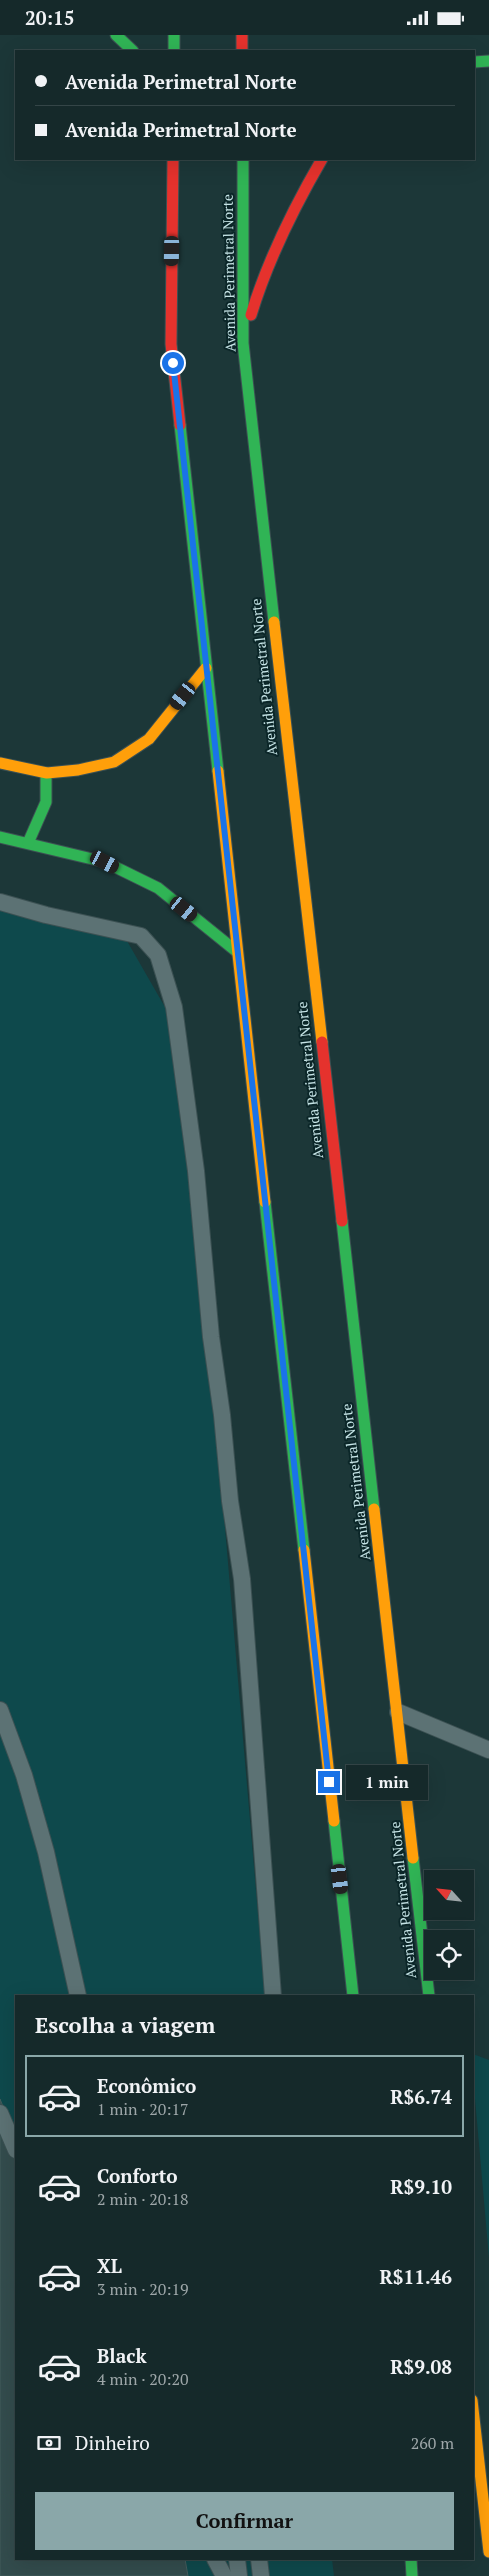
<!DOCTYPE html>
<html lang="pt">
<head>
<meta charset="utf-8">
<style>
	:root { --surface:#15292a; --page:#1e3132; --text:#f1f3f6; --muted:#9da6a8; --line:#344547; --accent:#8aa7a9 }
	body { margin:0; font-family:"PT Serif",serif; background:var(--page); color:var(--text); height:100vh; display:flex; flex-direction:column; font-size:19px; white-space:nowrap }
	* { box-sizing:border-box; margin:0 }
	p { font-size:16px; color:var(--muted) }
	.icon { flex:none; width:28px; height:28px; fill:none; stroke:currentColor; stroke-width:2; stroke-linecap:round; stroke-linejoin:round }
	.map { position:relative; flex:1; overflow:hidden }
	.sheet { position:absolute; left:15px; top:1960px; width:459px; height:565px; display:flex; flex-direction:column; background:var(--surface); border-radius:0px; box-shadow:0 5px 20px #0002,0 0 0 1px var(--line) }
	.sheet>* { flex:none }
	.banner { position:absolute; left:15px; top:15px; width:460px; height:110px; border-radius:0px; box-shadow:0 5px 20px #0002,0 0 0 1px var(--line); display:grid; align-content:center; height:110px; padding:0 20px; background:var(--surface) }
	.needle { width:32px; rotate:297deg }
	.controls { position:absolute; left:424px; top:1835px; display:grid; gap:10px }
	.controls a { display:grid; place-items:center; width:50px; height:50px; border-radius:0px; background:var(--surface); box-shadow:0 5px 20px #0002,0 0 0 1px var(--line); font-size:25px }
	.end { position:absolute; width:22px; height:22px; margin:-11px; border:6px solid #1a73e8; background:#fff; box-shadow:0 0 0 2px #fff }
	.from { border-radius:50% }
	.bubble { position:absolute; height:35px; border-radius:0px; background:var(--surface); box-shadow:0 5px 20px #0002,0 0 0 1px var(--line); font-size:16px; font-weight:700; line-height:35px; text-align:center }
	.car { position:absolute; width:15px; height:30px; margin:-15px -8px; border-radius:6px; box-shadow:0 0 4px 1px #0007; background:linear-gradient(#222 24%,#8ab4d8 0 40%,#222 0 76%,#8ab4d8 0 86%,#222 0) }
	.banner b { display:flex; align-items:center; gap:18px; height:48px; font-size:19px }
	.banner b+b { border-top:1px solid var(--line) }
	.banner i { width:12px; height:12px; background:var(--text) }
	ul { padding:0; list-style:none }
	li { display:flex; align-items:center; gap:15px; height:82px; margin:0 10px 8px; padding:0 10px; border:2px solid transparent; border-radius:0px }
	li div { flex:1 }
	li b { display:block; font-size:19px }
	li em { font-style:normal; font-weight:700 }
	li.current { border-color:var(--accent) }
	li>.icon { width:45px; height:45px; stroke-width:1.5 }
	h2 { padding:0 20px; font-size:22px; line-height:60px }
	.pay { display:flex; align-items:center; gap:12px; height:55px; padding:0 20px; font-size:19px }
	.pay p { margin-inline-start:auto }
	.primary-button { display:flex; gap:10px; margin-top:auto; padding:10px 20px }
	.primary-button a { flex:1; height:58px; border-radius:0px; background:var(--accent); color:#111; font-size:20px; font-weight:700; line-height:58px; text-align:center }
	.status { display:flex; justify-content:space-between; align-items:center; height:35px; padding:0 25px; background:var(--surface); direction:ltr }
	.status svg { height:14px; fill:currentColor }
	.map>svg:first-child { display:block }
	.built { fill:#0e494c }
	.building { fill:#334c4d; stroke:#445c5d }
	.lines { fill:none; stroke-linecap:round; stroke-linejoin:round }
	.lane-casing { stroke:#3c5153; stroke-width:18 }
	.fast-casing { stroke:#3c5153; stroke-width:13 }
	.slow-casing { stroke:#3c5153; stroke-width:13 }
	.jam-casing { stroke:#3c5153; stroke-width:13 }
	.lane { stroke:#5c7274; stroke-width:16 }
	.fast { stroke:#30b455; stroke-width:11 }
	.slow { stroke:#ff9f0a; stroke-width:11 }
	.jam { stroke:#e5322d; stroke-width:11 }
	.route { stroke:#1a73e8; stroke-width:6 }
	.labels { text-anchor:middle; stroke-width:4; stroke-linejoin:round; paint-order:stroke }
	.street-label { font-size:14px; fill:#c6e4e6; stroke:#0b2628 }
</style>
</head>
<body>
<div class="status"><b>20:15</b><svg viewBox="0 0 49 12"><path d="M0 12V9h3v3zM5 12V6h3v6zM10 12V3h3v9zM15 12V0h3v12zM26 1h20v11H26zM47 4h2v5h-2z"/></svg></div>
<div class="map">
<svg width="489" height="2541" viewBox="0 0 489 2541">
	<rect width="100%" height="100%" fill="#1c3738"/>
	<g class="built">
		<path d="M0 864 119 892 185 1007 196 1227 221 1446 265 1961H16V2524H332L334 2541H0Z"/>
		<path d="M473 2019 489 2025V2223L473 2041Z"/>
	</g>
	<path class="building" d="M0 2064 16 2104V2524H185L188 2541H0Z"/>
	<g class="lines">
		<defs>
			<g id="lane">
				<path d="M0 867 46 880 141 901 158 920 174 972 196 1136 211 1302 222 1380 230 1466 242 1544 273 1961"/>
				<path d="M0 1675 24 1740 46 1817 78 1961"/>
				<path d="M398 1677 489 1715"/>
				<path d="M0 2078 16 2115"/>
				<path d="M215 2524 224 2541"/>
				<path d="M237 2524 239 2541"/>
				<path d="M259 2524 261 2541"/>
			</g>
			<g id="fast">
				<path d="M116 0 133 16"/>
				<path d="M174 0V16"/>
				<path d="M474 27 489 26"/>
				<path d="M243 124V308L274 587"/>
				<path d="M180 390 218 736"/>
				<path d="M0 802 105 827 158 853 236 916"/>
				<path d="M28 808 46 767V738"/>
				<path d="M265 1167 304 1515"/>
				<path d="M342 1186 374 1474"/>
				<path d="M334 1786 353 1961"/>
				<path d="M413 1823 429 1961"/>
				<path d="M411 2524 412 2541"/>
			</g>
			<g id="slow">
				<path d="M274 587 322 1007"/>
				<path d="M0 728 47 738 78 735 114 727 149 704 206 633"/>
				<path d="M218 736 265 1167"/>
				<path d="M374 1474 413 1823"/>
				<path d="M304 1515 334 1786"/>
				<path d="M472 2365 489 2517"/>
			</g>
			<g id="jam">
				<path d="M242 0V16"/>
				<path d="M173 124 171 309 180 390"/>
				<path d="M251 280C268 224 293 174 322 124"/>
				<path d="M322 1007 342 1186"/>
			</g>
		</defs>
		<use href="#lane" class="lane-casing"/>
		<use href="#fast" class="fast-casing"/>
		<use href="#slow" class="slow-casing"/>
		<use href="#jam" class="jam-casing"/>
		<use href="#lane" class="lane"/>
		<use href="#fast" class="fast"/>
		<use href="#slow" class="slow"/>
		<use href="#jam" class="jam"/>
	</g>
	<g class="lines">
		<path class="route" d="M173 328 329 1747"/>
	</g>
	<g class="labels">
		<g class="street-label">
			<text transform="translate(229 238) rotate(-91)" y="5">Avenida Perimetral Norte</text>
			<text transform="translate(264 642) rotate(-96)" y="5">Avenida Perimetral Norte</text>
			<text transform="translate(310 1045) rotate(-96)" y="5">Avenida Perimetral Norte</text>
			<text transform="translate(356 1447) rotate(-97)" y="5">Avenida Perimetral Norte</text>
			<text transform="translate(403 1865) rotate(-96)" y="5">Avenida Perimetral Norte</text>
		</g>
	</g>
</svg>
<div class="controls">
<a><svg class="needle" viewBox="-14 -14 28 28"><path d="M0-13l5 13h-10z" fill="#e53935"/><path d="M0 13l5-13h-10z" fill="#9da6a8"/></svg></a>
<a><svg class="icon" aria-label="locate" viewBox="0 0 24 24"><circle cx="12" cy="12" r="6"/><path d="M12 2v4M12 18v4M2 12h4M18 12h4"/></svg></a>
</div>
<i class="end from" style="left:173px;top:328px"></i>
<i class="end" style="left:329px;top:1747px"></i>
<div class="bubble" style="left:346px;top:1730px;width:82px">1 min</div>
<i class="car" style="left:172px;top:216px;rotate:181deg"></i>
<i class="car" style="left:183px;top:661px;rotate:219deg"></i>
<i class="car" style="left:105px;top:827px;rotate:117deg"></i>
<i class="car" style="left:184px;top:874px;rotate:129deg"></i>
<i class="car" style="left:340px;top:1844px;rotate:173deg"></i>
<div class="banner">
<b><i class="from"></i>Avenida Perimetral Norte</b>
<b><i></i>Avenida Perimetral Norte</b>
</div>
<section class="sheet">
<h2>Escolha a viagem</h2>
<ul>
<li class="current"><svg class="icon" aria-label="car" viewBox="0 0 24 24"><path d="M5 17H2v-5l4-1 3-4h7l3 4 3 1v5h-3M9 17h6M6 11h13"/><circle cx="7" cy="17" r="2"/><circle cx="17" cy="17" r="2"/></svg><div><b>Econômico</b><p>1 min · 20:17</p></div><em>R$6.74</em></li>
<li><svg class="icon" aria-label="car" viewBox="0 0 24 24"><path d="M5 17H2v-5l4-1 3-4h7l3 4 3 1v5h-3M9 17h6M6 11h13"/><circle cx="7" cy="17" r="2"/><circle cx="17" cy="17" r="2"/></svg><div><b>Conforto</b><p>2 min · 20:18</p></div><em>R$9.10</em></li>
<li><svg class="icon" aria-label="car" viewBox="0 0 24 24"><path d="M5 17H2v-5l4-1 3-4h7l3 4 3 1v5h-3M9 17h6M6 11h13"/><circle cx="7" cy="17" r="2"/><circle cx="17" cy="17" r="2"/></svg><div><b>XL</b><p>3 min · 20:19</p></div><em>R$11.46</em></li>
<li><svg class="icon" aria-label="car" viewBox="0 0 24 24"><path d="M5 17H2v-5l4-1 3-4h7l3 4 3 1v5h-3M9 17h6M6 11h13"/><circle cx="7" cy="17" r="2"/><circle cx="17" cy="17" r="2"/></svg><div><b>Black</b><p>4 min · 20:20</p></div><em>R$9.08</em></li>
</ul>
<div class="pay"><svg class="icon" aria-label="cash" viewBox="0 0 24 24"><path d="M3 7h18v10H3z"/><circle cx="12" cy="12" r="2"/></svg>Dinheiro<p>260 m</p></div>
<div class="primary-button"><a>Confirmar</a></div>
</section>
</div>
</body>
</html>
